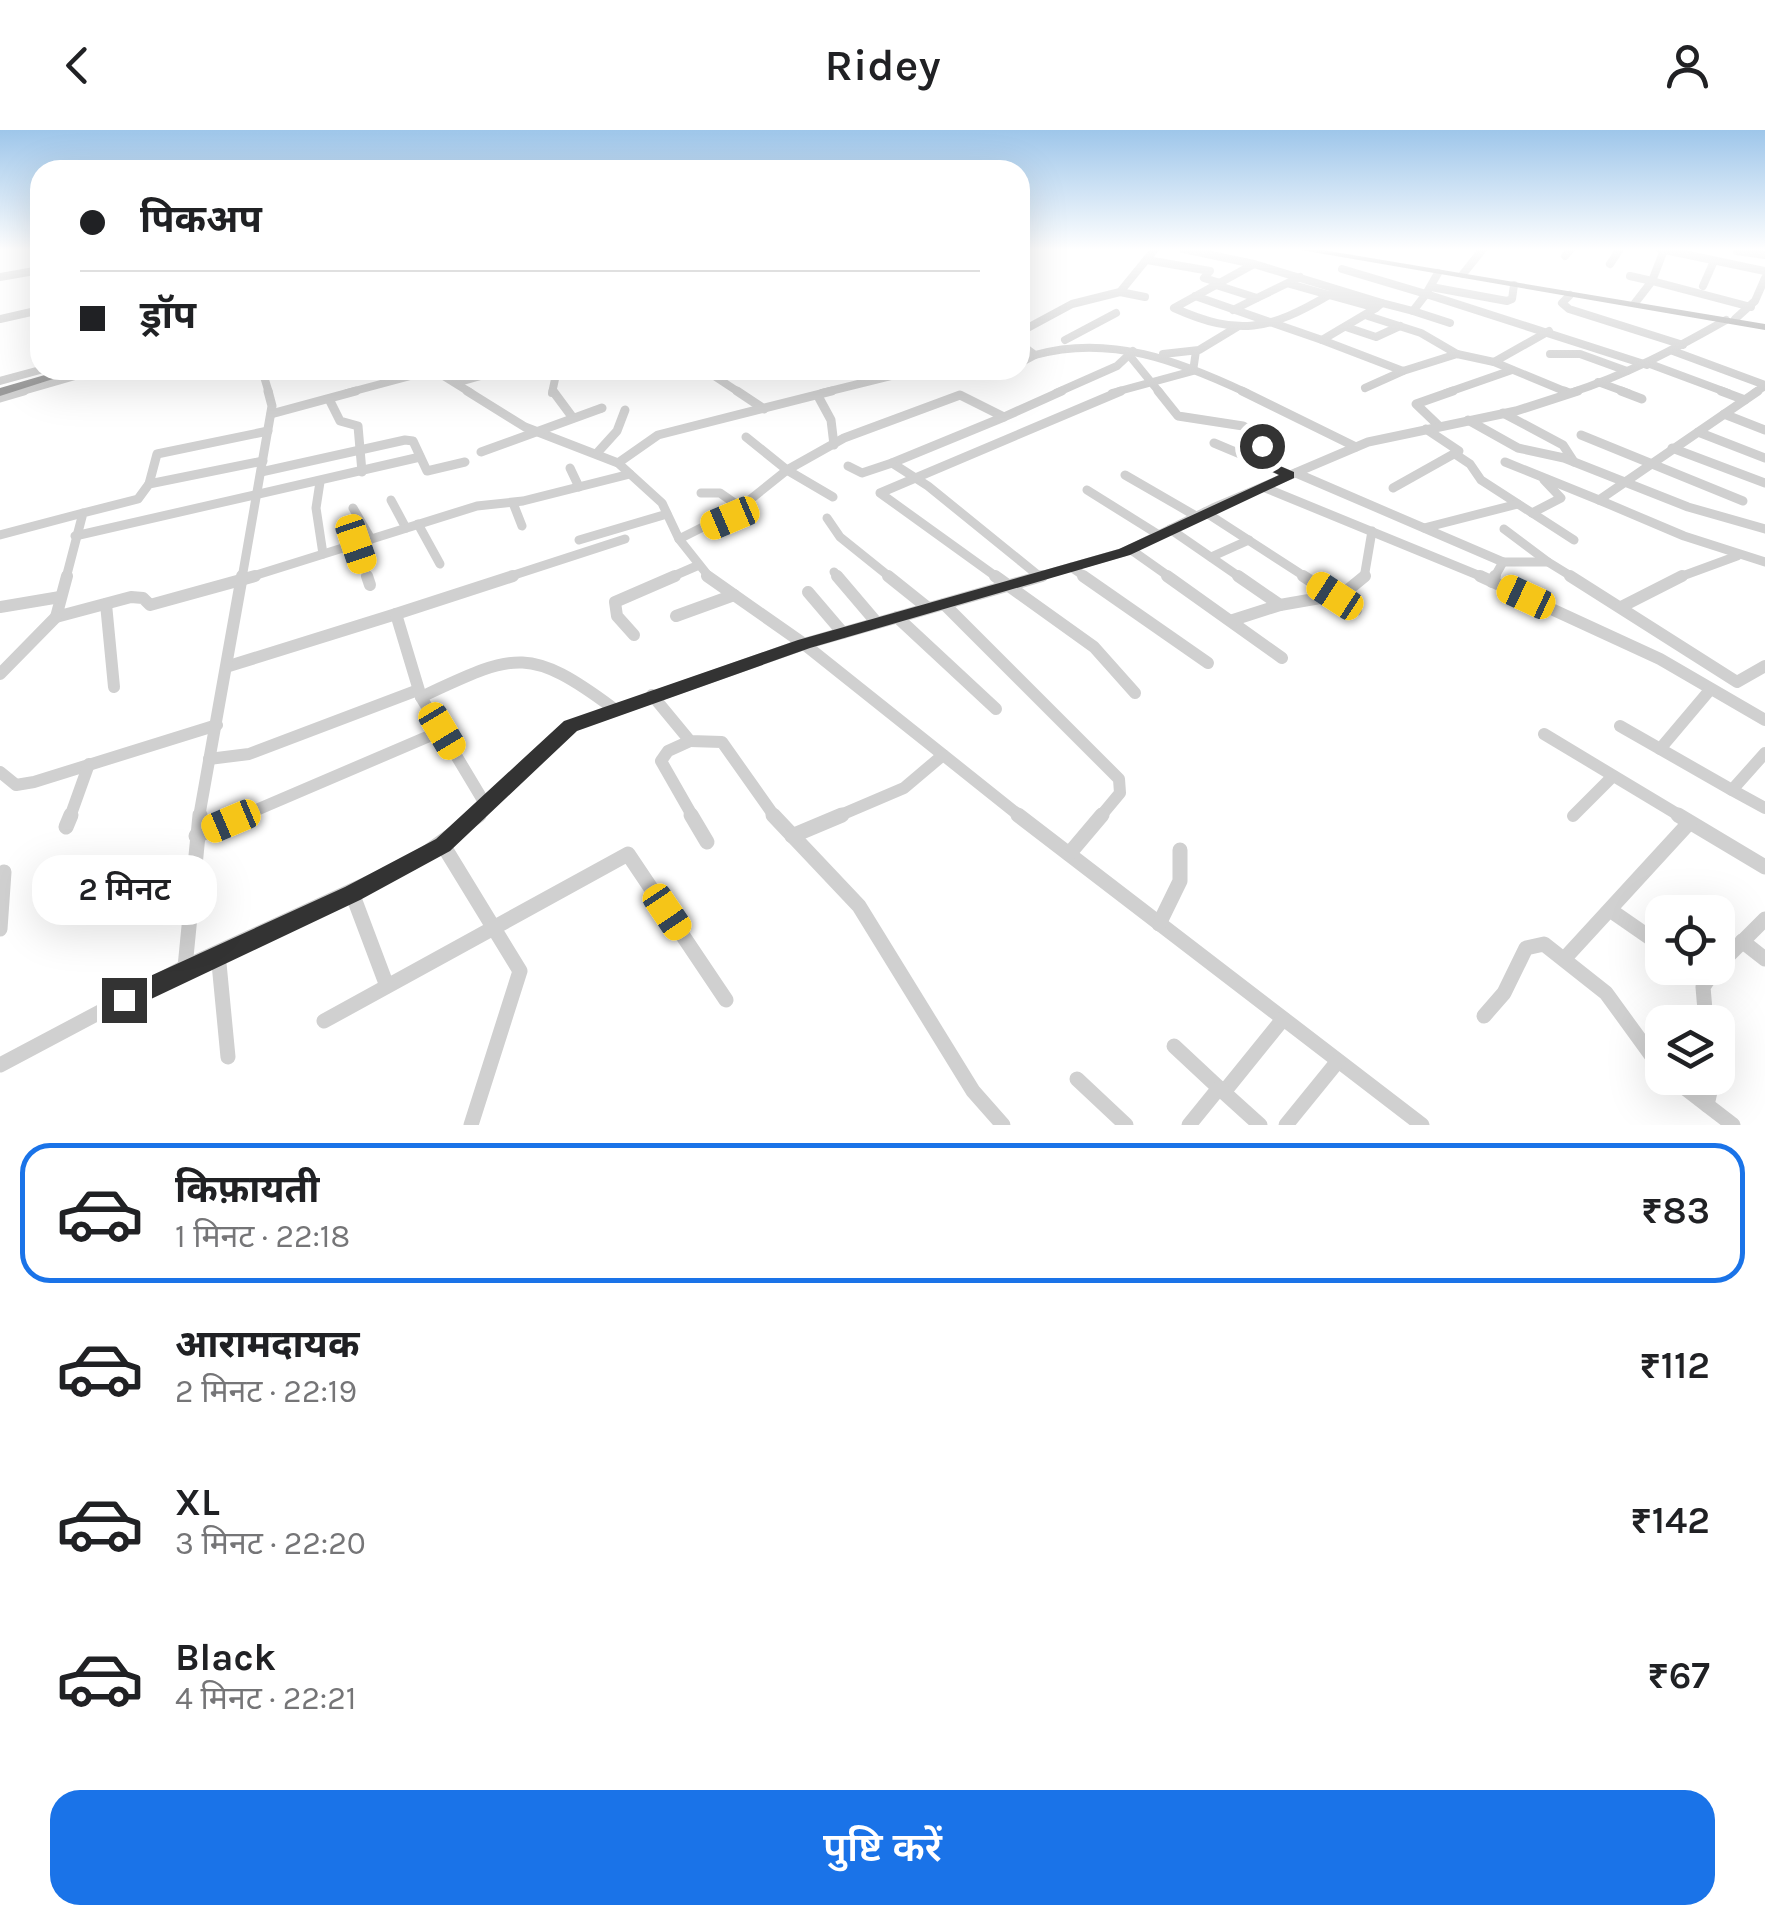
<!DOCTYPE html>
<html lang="hi">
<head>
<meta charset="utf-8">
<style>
	:root { --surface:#fff; --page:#f2f2f2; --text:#202124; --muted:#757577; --line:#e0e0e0; --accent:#1a73e8 }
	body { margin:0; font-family:Karla,"Noto Sans Devanagari",sans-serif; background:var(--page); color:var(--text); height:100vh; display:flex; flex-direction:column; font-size:38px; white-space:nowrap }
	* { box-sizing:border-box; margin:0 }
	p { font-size:32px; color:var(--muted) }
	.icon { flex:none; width:55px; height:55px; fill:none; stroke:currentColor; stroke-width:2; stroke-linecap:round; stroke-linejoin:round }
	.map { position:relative; height:995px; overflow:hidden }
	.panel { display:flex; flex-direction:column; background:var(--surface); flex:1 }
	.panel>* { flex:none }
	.banner { position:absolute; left:30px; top:30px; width:1000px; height:220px; border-radius:30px; box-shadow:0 10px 40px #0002; display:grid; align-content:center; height:220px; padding:0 50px; background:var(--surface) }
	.controls { position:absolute; left:1645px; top:765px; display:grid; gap:20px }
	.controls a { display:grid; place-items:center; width:90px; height:90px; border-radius:20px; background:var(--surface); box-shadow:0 10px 40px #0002; font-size:50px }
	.end { position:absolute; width:45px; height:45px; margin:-22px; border:12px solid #333; background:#fff; box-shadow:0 0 0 5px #fff }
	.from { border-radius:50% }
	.bubble { position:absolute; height:70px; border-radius:30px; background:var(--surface); box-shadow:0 10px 40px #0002; font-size:32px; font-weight:600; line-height:70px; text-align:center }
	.car { position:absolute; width:30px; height:60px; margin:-30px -15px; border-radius:12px; box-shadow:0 0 8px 2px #0007; background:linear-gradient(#f5c518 24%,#345 0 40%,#f5c518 0 76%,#345 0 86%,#f5c518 0) }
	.banner b { display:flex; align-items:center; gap:35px; height:95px; font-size:38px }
	.banner b+b { border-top:2px solid var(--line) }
	.banner i { width:25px; height:25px; background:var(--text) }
	ul { padding:18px 0 0; list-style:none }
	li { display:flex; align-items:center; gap:30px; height:140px; margin:0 20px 15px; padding:0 30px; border:5px solid transparent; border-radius:30px }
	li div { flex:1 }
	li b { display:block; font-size:38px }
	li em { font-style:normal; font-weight:600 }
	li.on { border-color:var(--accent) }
	li>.icon { width:90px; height:90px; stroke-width:1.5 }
	.cta { display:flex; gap:20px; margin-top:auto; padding:20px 50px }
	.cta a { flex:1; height:115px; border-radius:30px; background:var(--accent); color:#fff; font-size:40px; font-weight:600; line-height:115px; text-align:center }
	header { display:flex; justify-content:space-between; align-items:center; height:130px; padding:0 50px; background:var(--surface); font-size:45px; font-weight:600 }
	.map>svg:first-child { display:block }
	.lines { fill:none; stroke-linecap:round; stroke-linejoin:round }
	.minor-far3 { stroke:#d0d0d0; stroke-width:8 }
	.minor-far2 { stroke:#d0d0d0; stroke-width:9 }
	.minor-far1 { stroke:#d0d0d0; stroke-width:12 }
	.minor { stroke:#d0d0d0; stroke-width:15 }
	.major { fill:#ababab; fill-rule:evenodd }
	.highway { fill:#9a9a9a; fill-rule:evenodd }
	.route { fill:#333 }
</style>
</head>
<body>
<header><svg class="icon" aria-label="back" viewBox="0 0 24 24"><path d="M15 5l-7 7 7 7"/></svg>Ridey<svg class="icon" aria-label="person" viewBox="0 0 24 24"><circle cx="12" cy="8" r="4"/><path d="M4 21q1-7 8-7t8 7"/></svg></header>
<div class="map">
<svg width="1765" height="995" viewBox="0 0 1765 995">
	<rect width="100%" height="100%" fill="#fff"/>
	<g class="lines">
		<g class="minor-far3">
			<path d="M35 119V124"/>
			<path d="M1183 119 1254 134"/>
			<path d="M1660 119 1765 141"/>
			<path d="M1737 121 1765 125"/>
			<path d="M1565 126 1571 119"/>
			<path d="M1147 130 1210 141 1204 148 1220 153"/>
			<path d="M1254 134 1382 173 1376 178 1329 165C1269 200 1239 207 1174 178Z"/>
			<path d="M1610 134 1620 119"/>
			<path d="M1342 139 1426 164 1413 181 1382 173"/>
			<path d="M1438 143 1426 164 1647 235"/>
			<path d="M1463 144 1483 119"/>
			<path d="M1630 146 1652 151 1664 120"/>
			<path d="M0 147 40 140"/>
			<path d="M1290 154 1329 165"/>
			<path d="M1216 155 1257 168 1233 180"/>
			<path d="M1703 156 1714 131"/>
			<path d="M1431 157 1507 171 1512 169 1514 155"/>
			<path d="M1120 162 1145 167"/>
			<path d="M1570 165 1562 173 1569 179 1683 215"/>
			<path d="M1195 166 1322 210 1376 178"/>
			<path d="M1257 168 1300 147"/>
			<path d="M1635 173 1652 151 1751 177"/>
			<path d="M1413 181 1450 193"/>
			<path d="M1368 186 1421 203 1457 224"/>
			<path d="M0 189 40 180"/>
			<path d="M1735 189 1755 171 1765 148"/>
			<path d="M1346 197 1376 207 1400 196"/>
			<path d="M1549 201 1494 232 1569 263"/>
			<path d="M1020 202 1072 174 1120 162 1155 119"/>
			<path d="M1065 210 1116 183"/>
			<path d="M1322 210 1403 241 1457 224 1494 232"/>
			<path d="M1020 214 1035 225 1020 233"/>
			<path d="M1673 221 1765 255"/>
			<path d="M1163 224 1199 220 1237 197"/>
			<path d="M1550 224H1580L1627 241"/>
			<path d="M1035 225C1110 204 1179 231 1247 263"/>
			<path d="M1129 225 1160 263"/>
			<path d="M1650 234 1728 263"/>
			<path d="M262 240 269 263"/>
			<path d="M434 240 471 263"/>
			<path d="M705 240 740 263"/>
			<path d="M991 240H1006"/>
			<path d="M0 251 40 240"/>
			<path d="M1598 252 1628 263"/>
			<path d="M456 253 502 240"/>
			<path d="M1365 258 1403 241"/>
			<path d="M16 263 96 240"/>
			<path d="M347 263 433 240"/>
			<path d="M552 263 557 240"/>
			<path d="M822 263 915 240"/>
			<path d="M1056 263 1117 236 1133 221"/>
			<path d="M1112 263 1193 241 1196 221"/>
			<path d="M1446 263 1512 240"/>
			<path d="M1570 263C1626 245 1675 219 1726 190"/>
			<path d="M1754 263 1765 256"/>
		</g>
		<g class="minor-far2">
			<path d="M467 261 525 297 618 333 662 373 679 409 710 448"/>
			<path d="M553 261 573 288"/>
			<path d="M737 261 764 279"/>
			<path d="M1158 261 1178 286 1243 296 1259 305 1262 316 1251 328"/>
			<path d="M1242 261 1356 317"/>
			<path d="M1564 261 1569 263"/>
			<path d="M1621 261 1642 269"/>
			<path d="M1721 261 1745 270"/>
			<path d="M818 266 831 290 834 315"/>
			<path d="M0 268 24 261"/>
			<path d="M329 269 340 291 358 296 362 342"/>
			<path d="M1503 283 1563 315 1574 332"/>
			<path d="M271 284 356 261"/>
			<path d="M1724 284 1765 300"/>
			<path d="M1004 287 1062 261"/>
			<path d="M1468 290 1518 318 1564 328 1688 377 1765 399"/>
			<path d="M1439 296 1416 274 1453 261"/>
			<path d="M1698 302 1765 328"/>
			<path d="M1581 305 1743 371"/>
			<path d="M746 307 787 340 844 308 960 265 1004 287 892 333 928 356 1039 446"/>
			<path d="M1214 313 1290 345"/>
			<path d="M1672 318 1765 353"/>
			<path d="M481 322 602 278"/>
			<path d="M598 322 617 301 625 280"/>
			<path d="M1455 324 1470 334 1481 350 1574 410"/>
			<path d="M1505 332 1599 370 1758 261"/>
			<path d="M618 333 658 305 832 261"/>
			<path d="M848 336 862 343 892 333"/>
			<path d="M570 338 579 357"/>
			<path d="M261 342 405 310 413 311 427 341 465 332"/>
			<path d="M1296 343 1503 432 1494 448"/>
			<path d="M1125 345 1196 386"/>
			<path d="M320 352 316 378 323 424"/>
			<path d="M149 354 157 324 268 301"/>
			<path d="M1263 357 1485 448"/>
			<path d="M1393 358 1459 321 1426 299"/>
			<path d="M1087 360 1159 405"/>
			<path d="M701 363H720L743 379"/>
			<path d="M391 370 406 398"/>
			<path d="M1599 370 1684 406 1765 432"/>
			<path d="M513 373 522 396"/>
			<path d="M353 378 371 409"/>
			<path d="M1205 382 1307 448"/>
			<path d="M1532 383 1561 368 1544 350"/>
			<path d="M827 388 840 407 891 448"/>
			<path d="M418 394 440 434"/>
			<path d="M1424 398 1518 374"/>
			<path d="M1170 399 1241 448"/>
			<path d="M1504 399 1548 432"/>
			<path d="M0 405 83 383"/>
			<path d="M75 406 420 327"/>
			<path d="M679 409 737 380 787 340 833 367"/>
			<path d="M579 410 667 384"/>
			<path d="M356 414 368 448"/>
			<path d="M1130 419 1171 448"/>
			<path d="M1211 427 1249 410"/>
			<path d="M1503 432H1548L1574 448"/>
			<path d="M1071 437 1087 448"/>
			<path d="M834 442 839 448"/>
			<path d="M66 448 83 383 138 369 149 354 263 331"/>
			<path d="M242 448 272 276 268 261"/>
			<path d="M247 448 477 376 523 371 630 344"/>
			<path d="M505 448 625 409"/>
			<path d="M669 448 699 435"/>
			<path d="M998 448 880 363 1121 261"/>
			<path d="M1033 448 1124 422 1213 378 1368 312 1516 281 1578 261"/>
			<path d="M1364 448 1372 401"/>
			<path d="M1677 448 1737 426"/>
		</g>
		<g class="minor-far1">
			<path d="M67 446 56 487 131 467 143 468 150 475 255 446"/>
			<path d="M367 446 370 455"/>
			<path d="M707 446 804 514 1021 687"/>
			<path d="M837 446 877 493"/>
			<path d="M888 446 928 478"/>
			<path d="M995 446 1094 517 1135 563"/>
			<path d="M1083 446 1208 533"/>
			<path d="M1167 446 1282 528"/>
			<path d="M1238 446 1280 475 1343 464 1365 446"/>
			<path d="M1303 446 1356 480"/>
			<path d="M1480 446 1660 529 1765 590"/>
			<path d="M1570 446 1737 552 1765 536"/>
			<path d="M1492 452 1495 446"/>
			<path d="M808 462 843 503"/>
			<path d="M106 474 114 557"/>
			<path d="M944 474 1119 649 1120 663 1100 687"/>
			<path d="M0 477 60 467"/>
			<path d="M1621 477 1682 446"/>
			<path d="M676 486 734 465"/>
			<path d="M897 487 996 579"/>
			<path d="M1233 490 1280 475"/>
			<path d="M634 505 617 486 615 472 675 446"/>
			<path d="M229 536 396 484"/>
			<path d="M0 544 56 487"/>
			<path d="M652 565 690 611 722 612 775 687"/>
			<path d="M421 567C514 524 527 514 613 578"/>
			<path d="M1620 596 1732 660"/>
			<path d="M1544 604 1682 687"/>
			<path d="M690 611 668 621 661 631 693 687"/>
			<path d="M1660 619 1709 561"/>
			<path d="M1765 623 1732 660 1765 678"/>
			<path d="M209 629 249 624 418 560"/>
			<path d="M0 642 16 655 34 652 217 595"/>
			<path d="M487 677 421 567 396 484 513 446"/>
			<path d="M1573 686 1613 646"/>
			<path d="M70 687 89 634"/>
			<path d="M199 687 242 446"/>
			<path d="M240 687 441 601"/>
			<path d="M476 687 571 596 804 514 1042 446"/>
			<path d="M836 687 904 658 943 625"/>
		</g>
		<g class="minor">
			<path d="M691 685 707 712"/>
			<path d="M773 685 859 776 973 961 1003 995"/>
			<path d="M1018 685 1422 995"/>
			<path d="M1678 685 1765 737"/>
			<path d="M66 697 71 685"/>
			<path d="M196 706 246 685"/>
			<path d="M792 706 842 685"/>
			<path d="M443 715 520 841 471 995"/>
			<path d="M1069 724 1102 685"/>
			<path d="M352 763 387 856"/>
			<path d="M1610 780 1662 816"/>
			<path d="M1159 794 1180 751V720"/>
			<path d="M0 799 4 742"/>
			<path d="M1742 811 1765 829"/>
			<path d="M218 823 228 927"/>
			<path d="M1566 827 1689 693"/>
			<path d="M1718 836 1765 789"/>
			<path d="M185 837 200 685"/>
			<path d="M1694 838 1707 846"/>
			<path d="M1484 886 1504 863 1526 818 1544 814 1606 863 1662 940"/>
			<path d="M324 891 628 724 726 870"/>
			<path d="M1706 892 1703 857 1716 838"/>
			<path d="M1174 916 1219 958"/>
			<path d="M0 935 185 837 412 733 479 685"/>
			<path d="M1672 948 1707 975"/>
			<path d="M1713 948 1707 975 1733 995"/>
			<path d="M1077 949 1126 995"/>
			<path d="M1224 962 1283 889"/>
			<path d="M1189 995 1219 958 1260 995"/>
			<path d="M1286 995 1338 931"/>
		</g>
		<path class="major" d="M1295 119H1317L1765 194V200Z"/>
		<path class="highway" d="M62 240H81L0 266V258Z"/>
	</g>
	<linearGradient id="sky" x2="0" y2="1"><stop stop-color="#9ec6ea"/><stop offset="0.46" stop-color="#fff"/><stop offset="1" stop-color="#fff" stop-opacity="0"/></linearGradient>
	<rect width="1765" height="259" fill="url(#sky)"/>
	<path class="route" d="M1258 314 1269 316 1259 327 1294 342V348L1130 425 810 518 577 601 450 721 360 770 132 878H115V862L345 757 436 709 564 591 798 510 1119 419 1279 345 1244 328Z"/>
</svg>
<div class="controls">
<a><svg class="icon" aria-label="locate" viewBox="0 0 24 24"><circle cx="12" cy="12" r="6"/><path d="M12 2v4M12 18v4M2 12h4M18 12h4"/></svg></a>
<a><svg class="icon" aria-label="layers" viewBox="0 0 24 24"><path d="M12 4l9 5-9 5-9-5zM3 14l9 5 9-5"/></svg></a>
</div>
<i class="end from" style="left:1262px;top:316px"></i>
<i class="end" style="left:124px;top:870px"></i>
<div class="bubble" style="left:32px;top:725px;width:185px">2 मिनट</div>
<i class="car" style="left:730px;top:388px;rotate:247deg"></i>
<i class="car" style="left:356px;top:414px;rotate:161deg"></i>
<i class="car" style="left:1335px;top:466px;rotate:303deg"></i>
<i class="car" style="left:1526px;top:467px;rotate:295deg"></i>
<i class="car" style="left:442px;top:601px;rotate:149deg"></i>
<i class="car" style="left:231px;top:691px;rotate:247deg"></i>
<i class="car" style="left:667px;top:782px;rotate:146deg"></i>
<div class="banner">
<b><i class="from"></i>पिकअप</b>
<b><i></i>ड्रॉप</b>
</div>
</div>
<section class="panel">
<ul>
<li class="on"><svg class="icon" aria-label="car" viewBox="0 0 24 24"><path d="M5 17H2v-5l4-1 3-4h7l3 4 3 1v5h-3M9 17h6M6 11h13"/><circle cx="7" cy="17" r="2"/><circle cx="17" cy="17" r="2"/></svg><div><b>किफ़ायती</b><p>1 मिनट · 22:18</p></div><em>₹83</em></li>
<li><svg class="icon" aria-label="car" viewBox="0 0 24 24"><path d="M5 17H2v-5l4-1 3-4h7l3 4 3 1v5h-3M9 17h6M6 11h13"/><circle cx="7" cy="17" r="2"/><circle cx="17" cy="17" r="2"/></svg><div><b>आरामदायक</b><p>2 मिनट · 22:19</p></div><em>₹112</em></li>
<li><svg class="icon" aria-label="car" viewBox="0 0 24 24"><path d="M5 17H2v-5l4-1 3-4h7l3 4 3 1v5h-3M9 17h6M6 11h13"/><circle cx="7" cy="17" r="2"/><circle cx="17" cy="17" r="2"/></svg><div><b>XL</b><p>3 मिनट · 22:20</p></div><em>₹142</em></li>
<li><svg class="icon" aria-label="car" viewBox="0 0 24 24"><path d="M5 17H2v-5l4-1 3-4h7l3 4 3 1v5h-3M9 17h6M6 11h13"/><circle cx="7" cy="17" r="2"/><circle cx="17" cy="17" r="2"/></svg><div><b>Black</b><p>4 मिनट · 22:21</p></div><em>₹67</em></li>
</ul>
<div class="cta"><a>पुष्टि करें</a></div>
</section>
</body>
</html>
